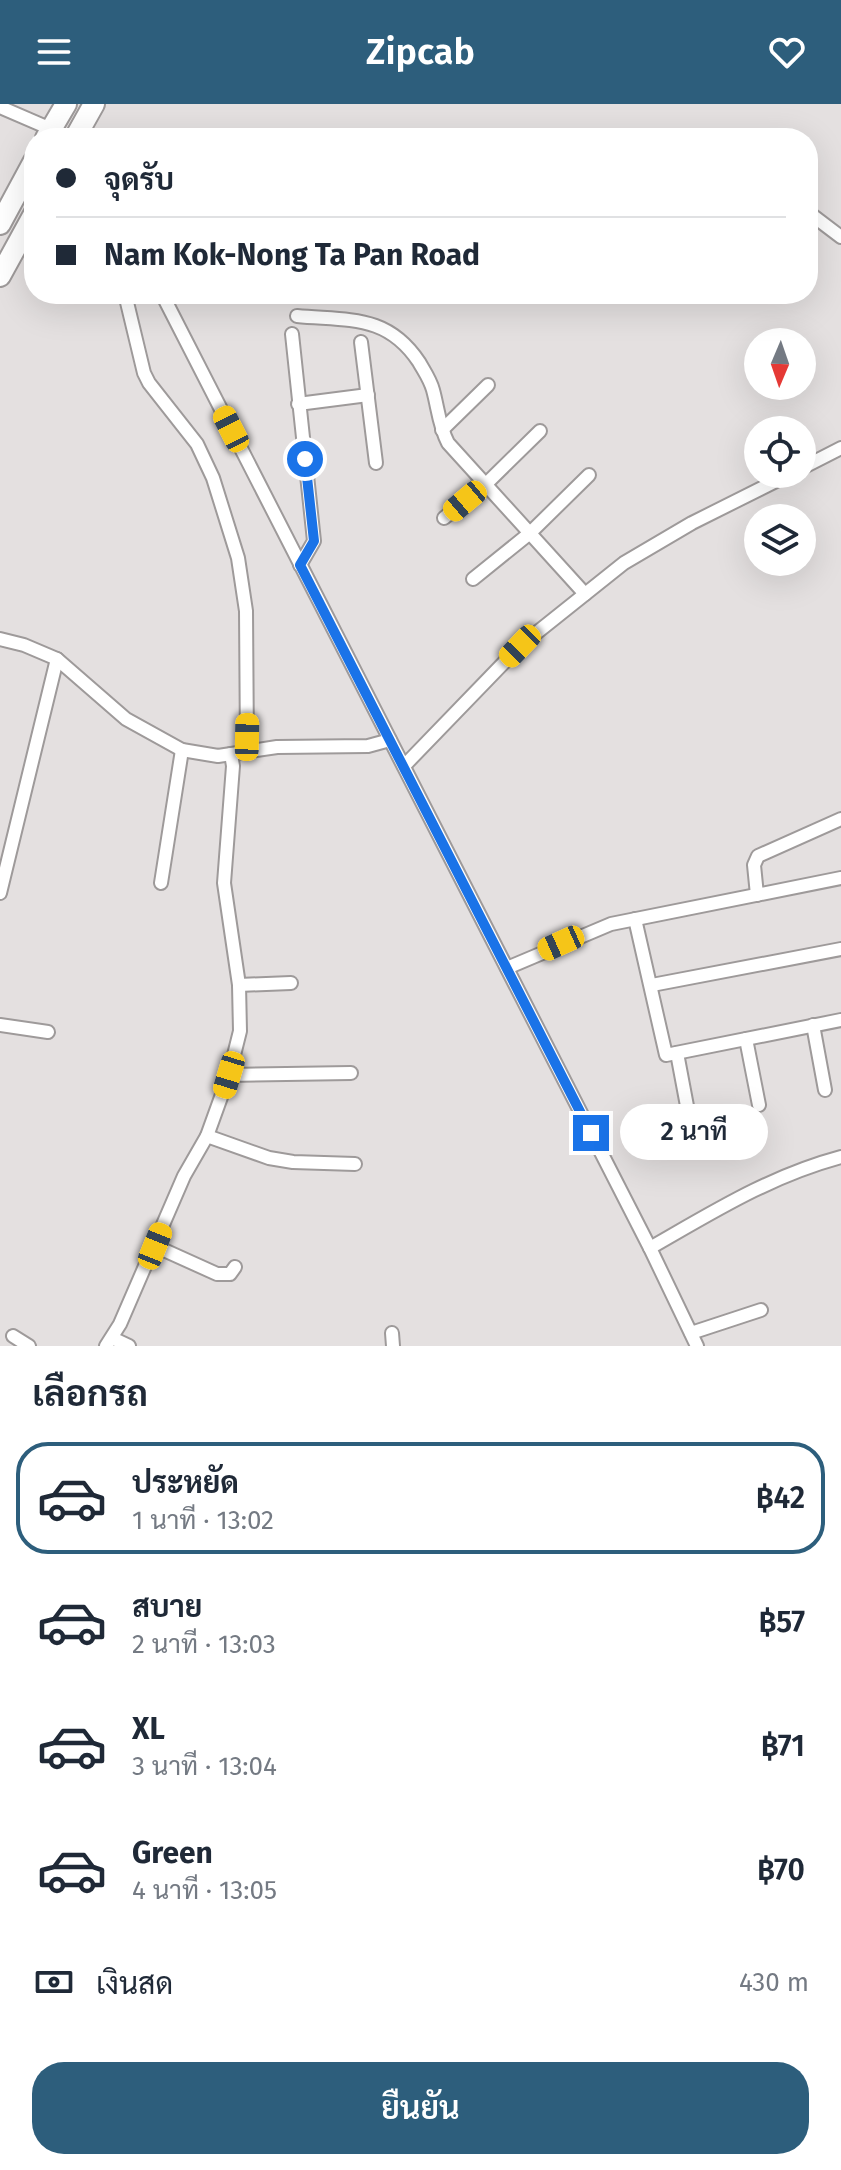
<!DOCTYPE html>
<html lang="th">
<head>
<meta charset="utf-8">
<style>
	:root { --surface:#fff; --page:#f2f2f3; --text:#1f2937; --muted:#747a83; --line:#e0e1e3; --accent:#2d5e7c }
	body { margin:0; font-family:"Fira Sans",Sarabun,sans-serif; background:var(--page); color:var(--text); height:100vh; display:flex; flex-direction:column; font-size:30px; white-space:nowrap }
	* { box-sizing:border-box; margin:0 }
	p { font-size:26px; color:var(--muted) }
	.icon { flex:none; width:44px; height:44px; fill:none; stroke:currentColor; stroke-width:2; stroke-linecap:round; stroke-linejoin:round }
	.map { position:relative; height:1242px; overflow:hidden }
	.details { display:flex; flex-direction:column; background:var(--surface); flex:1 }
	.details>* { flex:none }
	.hud { position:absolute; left:24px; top:24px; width:794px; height:176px; border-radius:32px; box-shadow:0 8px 32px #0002; display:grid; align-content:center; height:176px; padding:0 32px; background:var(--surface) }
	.needle { width:52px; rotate:182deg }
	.tools { position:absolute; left:744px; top:224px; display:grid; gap:16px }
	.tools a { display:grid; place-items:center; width:72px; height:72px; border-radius:50%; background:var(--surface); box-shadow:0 8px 32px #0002; font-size:40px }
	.end { position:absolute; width:36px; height:36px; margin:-18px; border:10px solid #1a73e8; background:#fff; box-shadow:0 0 0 4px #fff }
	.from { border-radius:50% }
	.bubble { position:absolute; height:56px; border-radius:28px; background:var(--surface); box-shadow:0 8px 32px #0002; font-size:26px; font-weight:600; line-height:56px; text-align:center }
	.car { position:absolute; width:24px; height:48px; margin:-24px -12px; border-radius:10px; box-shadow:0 0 6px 2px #0007; background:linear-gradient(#f5c518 24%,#345 0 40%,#f5c518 0 76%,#345 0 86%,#f5c518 0) }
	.hud b { display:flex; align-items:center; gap:28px; height:76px; font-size:30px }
	.hud b+b { border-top:2px solid var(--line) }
	.hud i { width:20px; height:20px; background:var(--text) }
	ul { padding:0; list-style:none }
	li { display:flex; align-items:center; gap:24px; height:112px; margin:0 16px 12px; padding:0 16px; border:4px solid transparent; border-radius:32px }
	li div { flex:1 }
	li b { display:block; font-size:30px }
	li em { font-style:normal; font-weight:600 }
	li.on { border-color:var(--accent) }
	li>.icon { width:72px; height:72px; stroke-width:1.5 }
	h2 { padding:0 32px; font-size:36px; line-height:96px }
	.pay { display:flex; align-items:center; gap:20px; height:88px; padding:0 32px; font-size:30px }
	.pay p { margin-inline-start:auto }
	.primary-button { display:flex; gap:16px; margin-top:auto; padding:16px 32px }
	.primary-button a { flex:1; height:92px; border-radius:32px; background:var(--accent); color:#fff; font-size:32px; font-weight:600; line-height:92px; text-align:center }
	header { display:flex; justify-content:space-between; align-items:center; height:104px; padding:0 32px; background:var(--accent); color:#fff; font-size:36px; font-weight:600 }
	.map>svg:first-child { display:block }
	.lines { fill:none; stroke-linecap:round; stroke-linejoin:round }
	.minor-casing { stroke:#9e9a9a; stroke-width:16 }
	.primary-casing { stroke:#9e9a9a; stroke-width:24 }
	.minor { stroke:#fff; stroke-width:12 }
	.primary { stroke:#fff; stroke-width:20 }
	.route { stroke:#1a73e8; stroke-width:10 }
</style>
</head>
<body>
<header><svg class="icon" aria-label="menu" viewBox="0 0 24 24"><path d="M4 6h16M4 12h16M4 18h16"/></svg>Zipcab<svg class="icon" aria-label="heart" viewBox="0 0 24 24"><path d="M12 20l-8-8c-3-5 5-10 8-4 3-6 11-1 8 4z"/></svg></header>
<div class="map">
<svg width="841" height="1242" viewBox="0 0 841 1242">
	<rect width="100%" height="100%" fill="#e4e0e0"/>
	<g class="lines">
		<defs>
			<g id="minor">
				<path d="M0 3 51 25"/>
				<path d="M808 108 841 133"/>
				<path d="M125 190 144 269 149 279 197 340 213 374 238 454 246 507 247 646"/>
				<path d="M162 190 650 1144 697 1242"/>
				<path d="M297 212C349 217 387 210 419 258 424 267 430 275 433 286 438 304 439 322 448 339L585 490"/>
				<path d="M292 230 314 437 300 461"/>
				<path d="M361 238 376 359"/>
				<path d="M298 300 368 291"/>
				<path d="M442 326 488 281"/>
				<path d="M802 364 841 344"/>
				<path d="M444 414 486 380 540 327"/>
				<path d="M473 475 530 429 589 371"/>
				<path d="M0 535 24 541 57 555 126 615 182 646 218 652 277 643 368 642 390 636"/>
				<path d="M404 662 520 542 624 459 692 419 790 370"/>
				<path d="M161 779 182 646"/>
				<path d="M0 789 57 555"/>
				<path d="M757 791 754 761 758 752 841 715"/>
				<path d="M635 815 666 951 841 916"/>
				<path d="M507 864 611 820 841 774"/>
				<path d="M239 881 291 879"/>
				<path d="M652 881 841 845"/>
				<path d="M0 921 48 928"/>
				<path d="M813 921 825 986"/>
				<path d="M746 935 759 1001"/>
				<path d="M677 949 687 1002"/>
				<path d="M229 971 351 969"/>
				<path d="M207 1032 269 1054 293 1058 355 1060"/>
				<path d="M155 1142 217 1170H230L235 1163"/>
				<path d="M650 1144C713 1108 770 1072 841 1053"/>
				<path d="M392 1229 393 1242"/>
				<path d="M691 1229 761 1206"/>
				<path d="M13 1232 29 1242"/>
				<path d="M112 1234 129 1242"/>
				<path d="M106 1242 120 1220 184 1072 207 1032 229 971 240 927 239 881 224 779 233 662 231 650"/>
			</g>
			<g id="primary">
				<path d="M46 34 66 0"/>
				<path d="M75 34 94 0"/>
				<path d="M0 120 34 57"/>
				<path d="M0 172 34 110"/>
			</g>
		</defs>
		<use href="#minor" class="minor-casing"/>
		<use href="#primary" class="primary-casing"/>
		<use href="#minor" class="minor"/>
		<use href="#primary" class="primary"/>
	</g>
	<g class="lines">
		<path class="route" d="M305 355 314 437 300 461 591 1029"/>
	</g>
</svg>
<div class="tools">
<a><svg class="needle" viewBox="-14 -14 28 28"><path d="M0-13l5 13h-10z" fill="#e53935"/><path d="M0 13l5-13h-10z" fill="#747a83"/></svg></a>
<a><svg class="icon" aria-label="locate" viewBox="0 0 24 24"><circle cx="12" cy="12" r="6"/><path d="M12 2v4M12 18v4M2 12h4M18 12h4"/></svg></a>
<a><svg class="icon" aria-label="layers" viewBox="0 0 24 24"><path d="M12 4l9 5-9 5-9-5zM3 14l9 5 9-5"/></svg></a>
</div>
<i class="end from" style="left:305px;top:355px"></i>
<i class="end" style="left:591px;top:1029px"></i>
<div class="bubble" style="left:620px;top:1000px;width:148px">2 นาที</div>
<i class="car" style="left:231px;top:325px;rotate:333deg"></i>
<i class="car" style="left:465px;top:397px;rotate:230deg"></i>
<i class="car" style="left:520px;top:542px;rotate:224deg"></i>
<i class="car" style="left:247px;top:633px;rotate:1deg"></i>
<i class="car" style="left:561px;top:839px;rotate:246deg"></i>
<i class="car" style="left:229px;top:971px;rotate:197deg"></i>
<i class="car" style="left:155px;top:1142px;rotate:22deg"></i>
<div class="hud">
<b><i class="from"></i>จุดรับ</b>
<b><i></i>Nam Kok-Nong Ta Pan Road</b>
</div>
</div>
<section class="details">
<h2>เลือกรถ</h2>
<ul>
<li class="on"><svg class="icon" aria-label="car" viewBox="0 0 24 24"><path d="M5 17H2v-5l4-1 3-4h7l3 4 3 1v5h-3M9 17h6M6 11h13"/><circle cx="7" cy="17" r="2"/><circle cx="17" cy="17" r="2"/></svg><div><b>ประหยัด</b><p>1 นาที · 13:02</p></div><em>฿42</em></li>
<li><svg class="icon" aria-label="car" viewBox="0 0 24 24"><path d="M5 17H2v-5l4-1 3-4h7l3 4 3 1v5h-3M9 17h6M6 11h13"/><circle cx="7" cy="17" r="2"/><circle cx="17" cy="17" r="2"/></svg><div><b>สบาย</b><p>2 นาที · 13:03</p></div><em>฿57</em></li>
<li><svg class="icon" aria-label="car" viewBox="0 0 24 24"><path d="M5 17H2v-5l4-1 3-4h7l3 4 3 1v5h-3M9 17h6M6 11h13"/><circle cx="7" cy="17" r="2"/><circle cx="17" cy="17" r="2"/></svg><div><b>XL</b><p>3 นาที · 13:04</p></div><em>฿71</em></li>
<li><svg class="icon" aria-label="car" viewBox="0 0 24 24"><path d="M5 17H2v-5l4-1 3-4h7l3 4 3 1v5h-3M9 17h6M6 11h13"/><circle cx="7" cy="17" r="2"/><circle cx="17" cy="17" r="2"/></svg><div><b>Green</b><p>4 นาที · 13:05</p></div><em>฿70</em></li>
</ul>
<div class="pay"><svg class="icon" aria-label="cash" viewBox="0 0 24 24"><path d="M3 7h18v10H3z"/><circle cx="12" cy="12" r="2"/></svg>เงินสด<p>430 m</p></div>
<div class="primary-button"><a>ยืนยัน</a></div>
</section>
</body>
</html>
